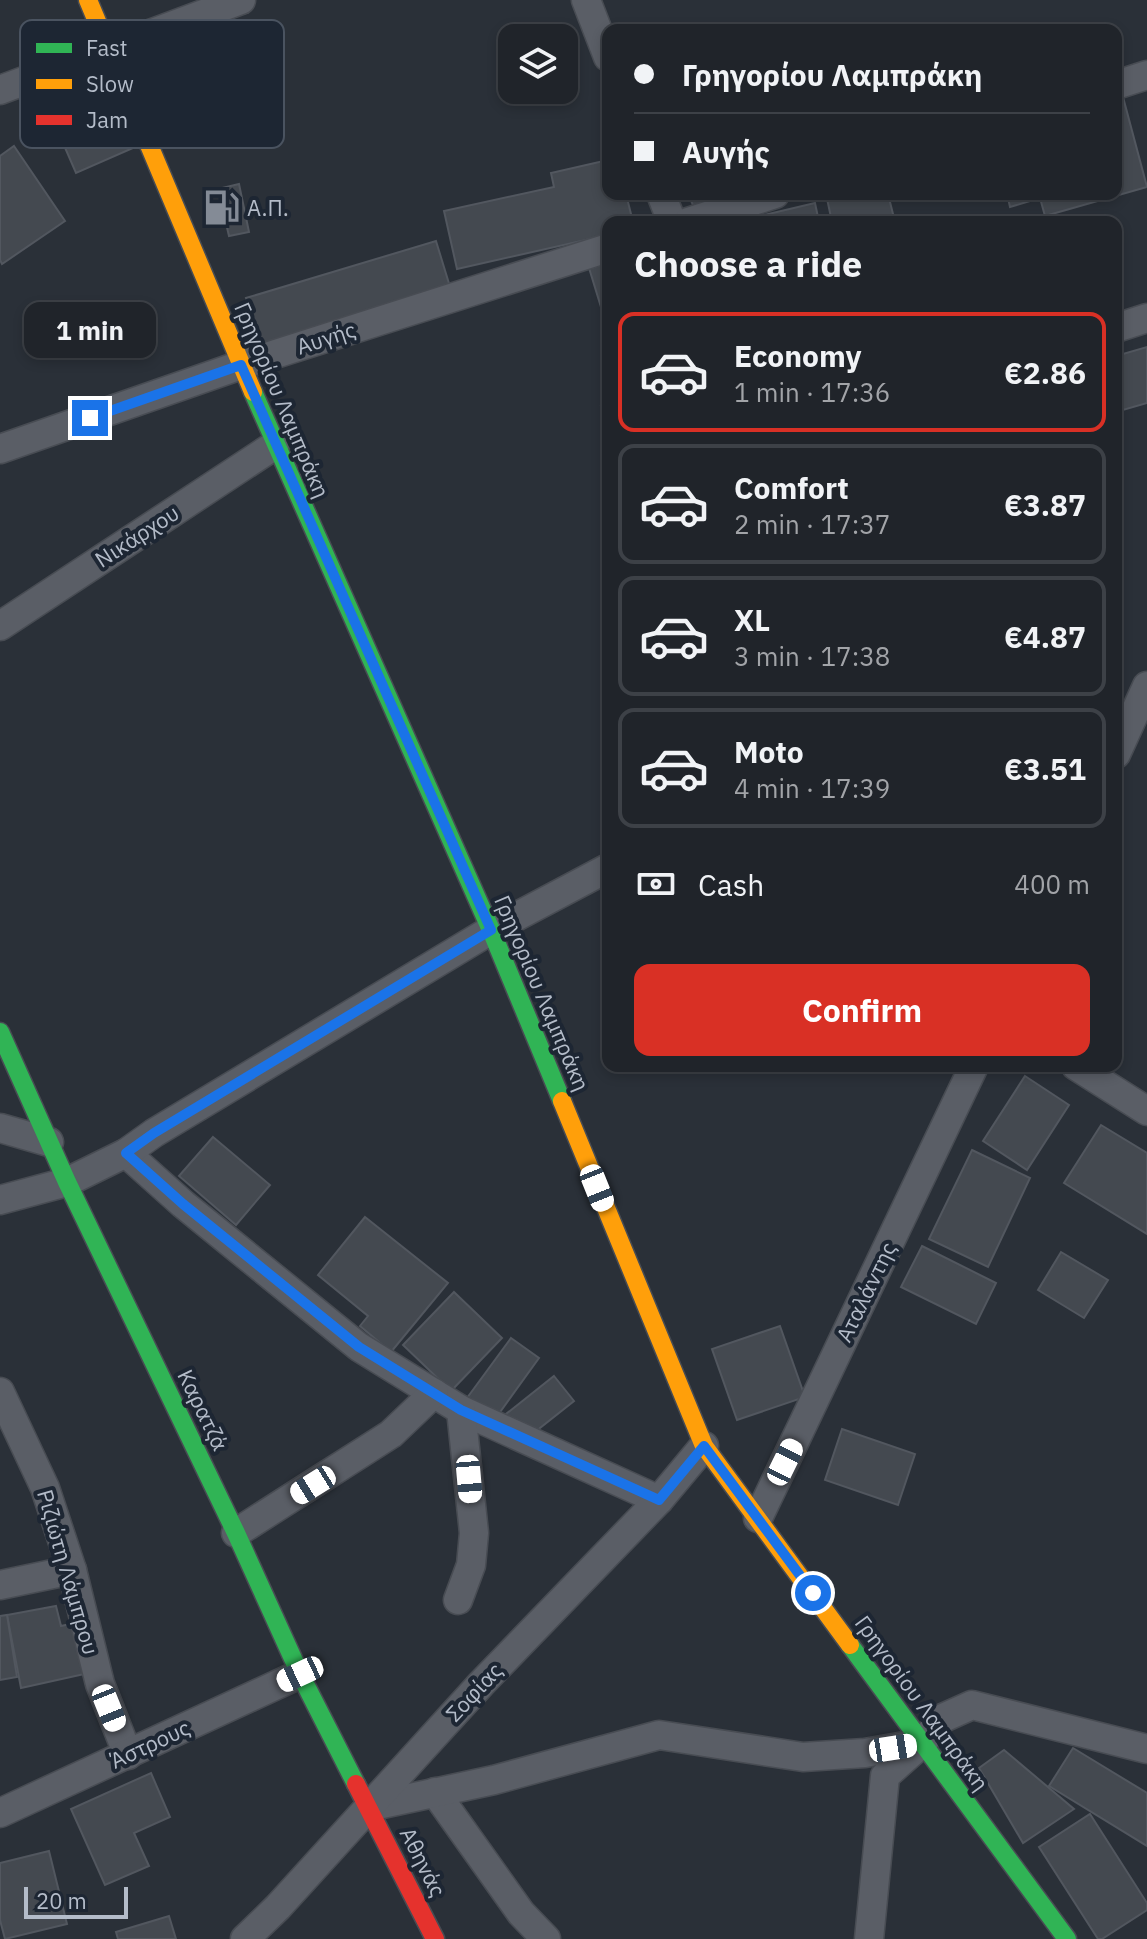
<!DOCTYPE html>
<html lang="en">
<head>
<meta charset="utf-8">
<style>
	:root { --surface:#20242a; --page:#282c32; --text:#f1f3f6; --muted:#a2a4a8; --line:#3d4147; --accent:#d93025 }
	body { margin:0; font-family:"IBM Plex Sans",sans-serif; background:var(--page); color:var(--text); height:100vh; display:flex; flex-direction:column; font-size:30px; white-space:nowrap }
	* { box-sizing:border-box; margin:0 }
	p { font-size:26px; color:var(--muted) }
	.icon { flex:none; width:44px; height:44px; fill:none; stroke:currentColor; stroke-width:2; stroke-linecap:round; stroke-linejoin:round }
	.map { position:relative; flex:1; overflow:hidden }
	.sheet { position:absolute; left:602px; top:216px; width:520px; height:856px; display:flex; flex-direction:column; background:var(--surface); border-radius:16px; box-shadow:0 4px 12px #0003,0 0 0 2px var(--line) }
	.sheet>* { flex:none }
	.hud { position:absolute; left:602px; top:24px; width:520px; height:176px; border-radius:16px; box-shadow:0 4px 12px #0003,0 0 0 2px var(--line); display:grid; align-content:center; height:176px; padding:0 32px; background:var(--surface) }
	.fabs { position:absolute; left:498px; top:24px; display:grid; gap:16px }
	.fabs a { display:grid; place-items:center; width:80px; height:80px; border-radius:16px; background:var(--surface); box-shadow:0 4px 12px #0003,0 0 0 2px var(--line); font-size:40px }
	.scale { position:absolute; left:24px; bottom:20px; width:104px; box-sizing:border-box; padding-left:8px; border:4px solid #b4bcc9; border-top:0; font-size:22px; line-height:28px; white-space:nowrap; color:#b4bcc9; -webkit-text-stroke:6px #1d2633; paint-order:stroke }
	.end { position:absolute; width:36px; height:36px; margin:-18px; border:10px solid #1a73e8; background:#fff; box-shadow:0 0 0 4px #fff }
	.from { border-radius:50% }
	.bubble { position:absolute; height:56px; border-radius:16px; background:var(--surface); box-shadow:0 4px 12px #0003,0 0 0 2px var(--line); font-size:26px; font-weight:700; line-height:56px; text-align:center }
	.car { position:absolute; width:24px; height:48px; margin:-24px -12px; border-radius:10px; box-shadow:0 0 6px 2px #0007; background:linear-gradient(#fff 24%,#345 0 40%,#fff 0 76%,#345 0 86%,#fff 0) }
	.hud b { display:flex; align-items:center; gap:28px; height:76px; font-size:30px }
	.hud b+b { border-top:2px solid var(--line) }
	.hud i { width:20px; height:20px; background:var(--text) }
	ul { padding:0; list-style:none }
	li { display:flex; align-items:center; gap:24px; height:120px; margin:0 16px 12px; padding:0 16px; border:4px solid var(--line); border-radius:16px }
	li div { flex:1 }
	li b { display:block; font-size:30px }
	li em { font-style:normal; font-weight:700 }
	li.on { border-color:var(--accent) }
	li>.icon { width:72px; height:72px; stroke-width:1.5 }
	h2 { padding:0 32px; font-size:36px; line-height:96px }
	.pay { display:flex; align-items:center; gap:20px; height:88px; padding:0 32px; font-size:30px }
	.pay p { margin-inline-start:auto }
	.button { display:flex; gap:16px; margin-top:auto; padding:16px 32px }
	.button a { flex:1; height:92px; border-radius:16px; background:var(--accent); color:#fff; font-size:32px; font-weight:700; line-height:92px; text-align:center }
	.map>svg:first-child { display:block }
	.building { fill:#444950; stroke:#52575f; stroke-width:2 }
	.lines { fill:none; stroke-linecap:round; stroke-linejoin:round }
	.street-casing { stroke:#484c53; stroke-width:31 }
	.fast-casing { stroke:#484c53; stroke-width:21 }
	.slow-casing { stroke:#484c53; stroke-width:21 }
	.jam-casing { stroke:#484c53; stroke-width:21 }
	.street { stroke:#5a5e66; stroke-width:28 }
	.fast { stroke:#30b455; stroke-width:18 }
	.slow { stroke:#ff9f0a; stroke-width:18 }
	.jam { stroke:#e5322d; stroke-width:18 }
	.route { stroke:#1a73e8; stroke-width:10 }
	.labels { text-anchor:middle; stroke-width:8; stroke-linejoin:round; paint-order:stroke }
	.poi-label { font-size:22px; fill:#b4bcc9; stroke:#1d2633; text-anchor:start }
	.street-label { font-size:22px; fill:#b4bcc9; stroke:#1d2633 }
	.key { fill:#1d2633; stroke:#4a5360; stroke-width:2 }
	.key-label { font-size:22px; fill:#b4bcc9 }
</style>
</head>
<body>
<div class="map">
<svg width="1147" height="1939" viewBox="0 0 1147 1939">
	<rect width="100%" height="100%" fill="#2a3038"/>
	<g class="building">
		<path d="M103 79 133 148 76 173 46 104Z"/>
		<path d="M1123 97 1147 187 1045 216 1040 198 1010 207 1007 194H1116V99Z"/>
		<path d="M14 146 65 221 2 264 0 260V156Z"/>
		<path d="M608 160V194H626L633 222H608V235L457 269 444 211 554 187 551 173Z"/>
		<path d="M239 184 249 232 229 236 218 189Z"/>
		<path d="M688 194H740L697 214Z"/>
		<path d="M826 194H888L895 222H832Z"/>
		<path d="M815 203 819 222H734Z"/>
		<path d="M436 241 451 290 262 347 246 298Z"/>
		<path d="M608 262V330L589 268Z"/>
		<path d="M1147 347V403L1116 412V356Z"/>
		<path d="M608 405V433L601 406Z"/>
		<path d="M1025 1076 1069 1105 1027 1170 983 1141Z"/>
		<path d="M1101 1125 1147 1153V1234L1064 1183Z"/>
		<path d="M213 1137 270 1185 236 1225 179 1176Z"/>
		<path d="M972 1150 1030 1178 988 1267 929 1239Z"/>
		<path d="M365 1217 448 1283 391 1352 360 1326 368 1316 318 1275Z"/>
		<path d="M922 1246 996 1283 976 1324 901 1287Z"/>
		<path d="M1061 1252 1108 1280 1084 1318 1038 1290Z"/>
		<path d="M454 1292 502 1338 451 1391 403 1345Z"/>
		<path d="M780 1326 805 1397 737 1420 712 1349Z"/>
		<path d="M511 1338 539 1358 495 1419 467 1398Z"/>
		<path d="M554 1376 574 1401 526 1439 506 1414Z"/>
		<path d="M842 1429 915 1454 898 1505 825 1480Z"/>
		<path d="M56 1606 61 1626 79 1622 89 1673 21 1688 7 1615Z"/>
		<path d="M7 1615 17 1677 0 1680V1616Z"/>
		<path d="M1073 1748 1147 1793V1846L1049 1786Z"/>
		<path d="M1004 1750 1074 1809 1023 1843 979 1768Z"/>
		<path d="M151 1773 170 1817 134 1833 149 1866 105 1885 71 1809Z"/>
		<path d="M1090 1814 1147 1903V1910L1102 1939H1098L1039 1847Z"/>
		<path d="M49 1851 67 1924 5 1939 0 1920V1863Z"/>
		<path d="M169 1916 176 1939H118L116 1932Z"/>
	</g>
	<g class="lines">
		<defs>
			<g id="street">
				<path d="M586 0 608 57"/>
				<path d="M1116 85 1147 75"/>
				<path d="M0 90 241 0"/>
				<path d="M661 194 672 222"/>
				<path d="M688 222 775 194"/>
				<path d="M1116 328 1147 318"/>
				<path d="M0 449 241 365 608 248"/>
				<path d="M0 626 275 445"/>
				<path d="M1116 754 1147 686"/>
				<path d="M1076 1066 1147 1111"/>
				<path d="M0 1128 49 1142"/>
				<path d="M126 1153 183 1204 359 1347 461 1410 659 1500"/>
				<path d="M0 1200 67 1182 126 1153 154 1133 491 930 608 868"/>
				<path d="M0 1392 45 1488 72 1570 100 1684 128 1755"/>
				<path d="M758 1518 974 1066"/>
				<path d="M236 1533 391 1434 434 1393"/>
				<path d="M0 1585 72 1570"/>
				<path d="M458 1600 471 1565 474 1533 461 1410"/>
				<path d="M435 1792 521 1913 546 1939"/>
				<path d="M368 1807 494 1780 659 1735 803 1757 865 1753 922 1743"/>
				<path d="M0 1813 300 1674"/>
				<path d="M245 1939 278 1907 481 1684 659 1500 704 1446"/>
				<path d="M869 1939 885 1776 922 1743 943 1718 972 1705 1147 1749"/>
			</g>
			<g id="fast">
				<path d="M253 392 491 930 562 1101"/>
				<path d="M0 1032 67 1182 236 1533 300 1674 356 1784"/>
				<path d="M850 1645 1067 1939"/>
			</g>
			<g id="slow">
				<path d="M88 0 253 392"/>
				<path d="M562 1101 704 1446 850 1645"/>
			</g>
			<path id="jam" d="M356 1784 435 1939"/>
		</defs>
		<use href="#street" class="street-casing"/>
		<use href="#fast" class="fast-casing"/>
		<use href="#slow" class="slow-casing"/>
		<use href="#jam" class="jam-casing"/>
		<use href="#street" class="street"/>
		<use href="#fast" class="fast"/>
		<use href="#slow" class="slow"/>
		<use href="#jam" class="jam"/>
	</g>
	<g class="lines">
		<path class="route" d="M90 418 241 365 491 930 154 1133 126 1153 183 1204 359 1347 461 1410 659 1500 704 1446 813 1593"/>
	</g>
	<defs>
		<symbol id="fuel-bare" viewBox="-9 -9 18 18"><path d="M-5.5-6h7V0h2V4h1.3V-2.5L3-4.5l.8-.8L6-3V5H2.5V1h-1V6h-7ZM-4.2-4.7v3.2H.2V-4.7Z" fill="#848b96" stroke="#1d2633" stroke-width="2.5" paint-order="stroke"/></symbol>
	</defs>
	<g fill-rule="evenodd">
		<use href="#fuel-bare" x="196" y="182" width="51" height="51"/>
	</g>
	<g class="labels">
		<g class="poi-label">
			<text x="247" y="216">Α.Π.</text>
		</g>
		<g class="street-label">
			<text transform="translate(326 338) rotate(-18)" y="8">Αυγής</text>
			<text transform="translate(282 400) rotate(67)" y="8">Γρηγορίου Λαμπράκη</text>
			<text transform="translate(137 536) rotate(-33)" y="8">Νικάρχου</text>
			<text transform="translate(542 993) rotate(67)" y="8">Γρηγορίου Λαμπράκη</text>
			<text transform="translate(866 1292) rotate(-64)" y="8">Αταλάντης</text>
			<text transform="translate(203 1410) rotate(64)" y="8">Καρατζά</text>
			<text transform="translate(68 1572) rotate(74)" y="8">Ριζιώτη Λάμπρου</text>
			<text transform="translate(474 1692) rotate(-47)" y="8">Σοφίας</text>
			<text transform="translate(922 1703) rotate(54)" y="8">Γρηγορίου Λαμπράκη</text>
			<text transform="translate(150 1744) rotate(-25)" y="8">Άστρους</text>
			<text transform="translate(423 1862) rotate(63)" y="8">Αθηνάς</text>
		</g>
	</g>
	<rect x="20" y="20" width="264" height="128" rx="12" class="key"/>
	<rect x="36" y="43" width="36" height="10" fill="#30b455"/>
	<rect x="36" y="79" width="36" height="10" fill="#ff9f0a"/>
	<rect x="36" y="115" width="36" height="10" fill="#e5322d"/>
	<g class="key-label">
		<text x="86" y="56">Fast</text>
		<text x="86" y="92">Slow</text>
		<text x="86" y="128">Jam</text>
	</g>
</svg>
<div class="fabs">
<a><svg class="icon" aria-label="layers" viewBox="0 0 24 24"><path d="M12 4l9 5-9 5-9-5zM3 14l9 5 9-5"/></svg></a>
</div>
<div class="scale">20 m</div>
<i class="end from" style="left:813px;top:1593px"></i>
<i class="end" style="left:90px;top:418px"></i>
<div class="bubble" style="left:24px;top:302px;width:132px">1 min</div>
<i class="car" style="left:597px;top:1188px;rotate:158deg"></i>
<i class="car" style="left:785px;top:1462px;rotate:26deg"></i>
<i class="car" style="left:469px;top:1479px;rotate:175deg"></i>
<i class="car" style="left:313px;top:1485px;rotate:238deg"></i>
<i class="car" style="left:300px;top:1674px;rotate:245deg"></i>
<i class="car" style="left:109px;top:1708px;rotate:158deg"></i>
<i class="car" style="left:893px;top:1748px;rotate:81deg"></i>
<div class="hud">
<b><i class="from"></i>Γρηγορίου Λαμπράκη</b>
<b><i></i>Αυγής</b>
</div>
<section class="sheet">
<h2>Choose a ride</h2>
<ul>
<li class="on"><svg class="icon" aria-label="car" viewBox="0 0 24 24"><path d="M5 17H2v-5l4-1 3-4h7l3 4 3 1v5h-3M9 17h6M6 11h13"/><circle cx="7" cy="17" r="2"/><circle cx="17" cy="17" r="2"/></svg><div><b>Economy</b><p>1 min · 17:36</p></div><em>€2.86</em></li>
<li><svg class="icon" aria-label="car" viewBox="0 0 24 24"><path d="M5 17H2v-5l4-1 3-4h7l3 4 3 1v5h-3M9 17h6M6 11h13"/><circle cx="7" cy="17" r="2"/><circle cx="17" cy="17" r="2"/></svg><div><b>Comfort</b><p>2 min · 17:37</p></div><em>€3.87</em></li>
<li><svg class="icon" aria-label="car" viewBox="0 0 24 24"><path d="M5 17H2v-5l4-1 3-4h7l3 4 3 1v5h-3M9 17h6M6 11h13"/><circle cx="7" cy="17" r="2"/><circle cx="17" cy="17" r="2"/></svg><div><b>XL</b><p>3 min · 17:38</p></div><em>€4.87</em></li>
<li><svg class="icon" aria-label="car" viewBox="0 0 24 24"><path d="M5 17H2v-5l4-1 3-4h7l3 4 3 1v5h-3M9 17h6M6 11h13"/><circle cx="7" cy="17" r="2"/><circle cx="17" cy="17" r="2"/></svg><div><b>Moto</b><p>4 min · 17:39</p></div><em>€3.51</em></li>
</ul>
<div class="pay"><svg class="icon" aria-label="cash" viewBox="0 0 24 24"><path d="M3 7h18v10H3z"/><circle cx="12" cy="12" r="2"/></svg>Cash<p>400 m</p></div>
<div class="button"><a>Confirm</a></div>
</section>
</div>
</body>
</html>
